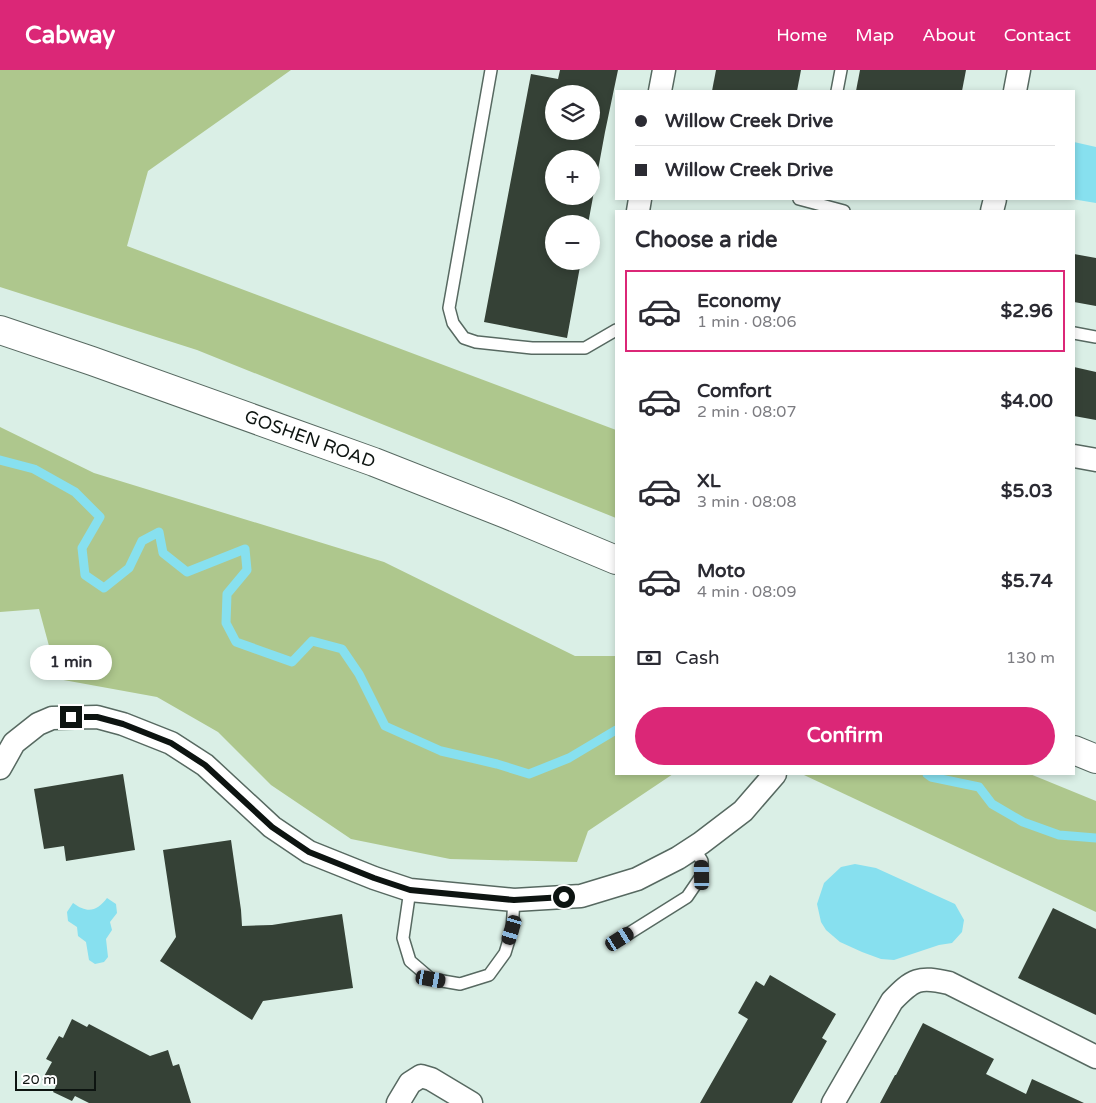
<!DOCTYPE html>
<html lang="en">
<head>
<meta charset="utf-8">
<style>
	:root { --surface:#fff; --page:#f7f7f7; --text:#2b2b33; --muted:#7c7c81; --line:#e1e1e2; --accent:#db2777 }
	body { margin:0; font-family:"Varela Round",sans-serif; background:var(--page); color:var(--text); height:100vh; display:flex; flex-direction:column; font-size:19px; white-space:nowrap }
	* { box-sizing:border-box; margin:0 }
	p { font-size:16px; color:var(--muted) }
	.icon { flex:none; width:28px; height:28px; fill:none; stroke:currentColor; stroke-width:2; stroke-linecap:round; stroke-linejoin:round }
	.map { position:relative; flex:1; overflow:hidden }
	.details { position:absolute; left:615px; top:140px; width:460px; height:565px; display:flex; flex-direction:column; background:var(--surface); border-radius:0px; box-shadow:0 2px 8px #0003 }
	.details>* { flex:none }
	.banner { position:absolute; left:615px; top:20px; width:460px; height:110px; border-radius:0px; box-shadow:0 2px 8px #0003; display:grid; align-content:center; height:110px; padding:0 20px; background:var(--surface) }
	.controls { position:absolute; left:545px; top:15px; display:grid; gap:10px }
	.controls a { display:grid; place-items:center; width:55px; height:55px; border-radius:50%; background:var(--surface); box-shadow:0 2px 8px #0003; font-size:25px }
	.scale { position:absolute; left:15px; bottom:12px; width:81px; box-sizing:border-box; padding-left:5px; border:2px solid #0d1411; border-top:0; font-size:14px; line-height:18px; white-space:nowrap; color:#0d1411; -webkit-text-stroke:4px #fff; paint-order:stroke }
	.end { position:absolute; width:22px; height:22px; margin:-11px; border:6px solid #0d1411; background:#fff; box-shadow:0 0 0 2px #fff }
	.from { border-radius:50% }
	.bubble { position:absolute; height:35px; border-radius:18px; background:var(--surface); box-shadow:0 2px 8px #0003; font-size:16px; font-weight:800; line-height:35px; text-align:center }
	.car { position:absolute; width:15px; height:30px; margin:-15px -8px; border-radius:6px; box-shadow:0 0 4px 1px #0007; background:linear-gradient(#222 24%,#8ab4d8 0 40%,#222 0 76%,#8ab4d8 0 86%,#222 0) }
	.banner b { display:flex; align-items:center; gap:18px; height:48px; font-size:19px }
	.banner b+b { border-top:1px solid var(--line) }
	.banner i { width:12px; height:12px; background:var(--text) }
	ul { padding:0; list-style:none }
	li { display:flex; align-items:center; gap:15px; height:82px; margin:0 10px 8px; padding:0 10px; border:2px solid transparent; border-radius:0px }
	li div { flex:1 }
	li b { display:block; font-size:19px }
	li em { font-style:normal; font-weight:800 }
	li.active { border-color:var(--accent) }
	li>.icon { width:45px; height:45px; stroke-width:1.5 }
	h2 { padding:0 20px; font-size:22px; line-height:60px }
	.pay { display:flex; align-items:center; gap:12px; height:55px; padding:0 20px; font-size:19px }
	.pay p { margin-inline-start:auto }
	.primary-button { display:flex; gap:10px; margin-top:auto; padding:10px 20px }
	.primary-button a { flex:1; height:58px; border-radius:30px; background:var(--accent); color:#fff; font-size:20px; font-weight:800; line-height:58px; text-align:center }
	header { display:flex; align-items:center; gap:30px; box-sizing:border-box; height:70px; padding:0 25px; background:var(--accent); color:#fff }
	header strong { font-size:24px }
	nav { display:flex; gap:28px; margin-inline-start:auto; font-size:18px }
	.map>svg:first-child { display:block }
	.green { fill:#aec78d }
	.water { fill:#87e0ef }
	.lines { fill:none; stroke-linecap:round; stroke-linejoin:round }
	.stream { stroke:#87e0ef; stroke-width:9 }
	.building { fill:#354136; fill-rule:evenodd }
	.service-casing { stroke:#576961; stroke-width:14 }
	.minor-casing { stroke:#576961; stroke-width:25 }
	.tertiary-casing { stroke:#576961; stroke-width:30 }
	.service { stroke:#fff; stroke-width:11 }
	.minor { stroke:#fff; stroke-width:22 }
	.tertiary { stroke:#fff; stroke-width:28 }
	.route { stroke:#0d1411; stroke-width:6 }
	.labels { text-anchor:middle; stroke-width:5; stroke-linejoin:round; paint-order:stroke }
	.street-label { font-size:18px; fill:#0d1411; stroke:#fff }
</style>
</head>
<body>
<header>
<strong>Cabway</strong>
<nav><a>Home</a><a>Map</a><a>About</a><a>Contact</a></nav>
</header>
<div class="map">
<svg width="1096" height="1033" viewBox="0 0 1096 1033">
	<rect width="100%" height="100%" fill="#daefe6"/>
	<g class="green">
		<path d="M0 0H291L148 101 127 176 616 360V448L197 280 0 217Z"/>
		<path d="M0 357 94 403 384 492 575 586H616V704H673L588 761 577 792 450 789 351 769 271 715 218 662 157 627 58 609 39 539 0 542Z"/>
		<path d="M805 704H1030L1096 731V842L804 705Z"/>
	</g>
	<g class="water">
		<path d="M1074 72 1096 77V133L1072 129H1074Z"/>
		<path d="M855 794 876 798 955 834 964 850 962 862 952 873 939 875 894 890 881 889 862 882 840 872 826 860 821 852 817 834 824 813 841 797Z"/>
		<path d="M107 828 116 834 117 843 110 852 112 860 106 869 108 887 104 892 95 894 89 890 86 872 78 866 77 857 68 851 67 842 73 833C88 844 97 841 107 828Z"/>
	</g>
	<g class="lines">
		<g class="stream">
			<path d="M0 390 34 399 75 422 100 447 82 478 85 505 104 518 129 498 142 471 159 462 163 483 187 502 245 479 247 500 227 524 226 553 236 572 292 592 312 571 342 579 359 604 385 656 441 681 497 694 529 704 569 688 616 660"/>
			<path d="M927 704 931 707 979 717 992 734 1023 752 1059 765 1096 768"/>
		</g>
	</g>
	<g class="building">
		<path d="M560 0H618L605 62 588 154H554V191H581L567 268 484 252 531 4 558 9ZM554 24H591V61H554ZM554 89H591V126H554Z"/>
		<path d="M716 0H801L797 21H712Z"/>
		<path d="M860 0H966L962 21H856Z"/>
		<path d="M1074 184 1096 188V236L1074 232Z"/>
		<path d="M1074 297 1096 302V350L1074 346Z"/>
		<path d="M123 704 135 780 66 791 64 776 44 779 34 719Z"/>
		<path d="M231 770 241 840 242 856 272 855 342 844 353 918 263 931 252 950 160 891 176 867 163 780Z"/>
		<path d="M1053 838 1096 859V945L1018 908Z"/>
		<path d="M770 905 836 944 822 968 827 971 792 1033H700L748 949 738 943 756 911 764 916Z"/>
		<path d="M72 949 87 957 89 954 150 986 168 980 173 996 179 994 191 1033H89L75 1026 72 1031 53 1022 56 1016 42 1010 52 992 46 989 59 966 63 968Z"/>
		<path d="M923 953 994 989 986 1004 1026 1024 1032 1009 1084 1033H880L895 1005H896Z"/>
	</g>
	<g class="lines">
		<defs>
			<g id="service">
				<path d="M491 0 449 238 453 253 464 268 476 272 532 278H585L616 260"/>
				<path d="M837 21 841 0"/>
				<path d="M799 129 844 141"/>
				<path d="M1074 263 1096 267"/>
				<path d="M410 820 403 868 410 891 431 909 460 914 489 905 505 883 512 860 514 830"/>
				<path d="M620 869 687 827 702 805V791L694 778"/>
			</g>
			<g id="minor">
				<path d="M660 21 664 0"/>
				<path d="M1015 21 1019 0"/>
				<path d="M638 141 640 129"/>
				<path d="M992 141 995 129"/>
				<path d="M1074 386 1096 390"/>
				<path d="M0 698 14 673 38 654 52 648 97 647 123 654 171 673 205 695 272 757 309 782 374 808 410 820 514 830 581 826 637 809 678 788 701 773 743 741 775 704"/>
				<path d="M398 1033 410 1013 421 1006 431 1009 471 1033"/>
				<path d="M833 1033 892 931C913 909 919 906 949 913L1096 987"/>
			</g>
			<g id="tertiary">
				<path d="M0 260 92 291 374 392 506 444 616 490"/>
				<path d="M1074 680 1096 689"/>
			</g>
		</defs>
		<use href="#service" class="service-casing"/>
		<use href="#minor" class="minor-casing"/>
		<use href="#tertiary" class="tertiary-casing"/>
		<use href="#service" class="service"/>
		<use href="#minor" class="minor"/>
		<use href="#tertiary" class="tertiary"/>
	</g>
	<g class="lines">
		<path class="route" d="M71 647H97L123 654 171 673 205 695 272 757 309 782 374 808 410 820 514 830 564 827"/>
	</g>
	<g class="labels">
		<g class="street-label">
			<text transform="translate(310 369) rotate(20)" y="6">GOSHEN ROAD</text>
		</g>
	</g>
</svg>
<div class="controls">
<a><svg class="icon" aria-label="layers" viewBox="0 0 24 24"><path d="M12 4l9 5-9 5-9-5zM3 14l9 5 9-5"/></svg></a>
<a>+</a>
<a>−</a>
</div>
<div class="scale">20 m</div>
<i class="end from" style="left:564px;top:827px"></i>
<i class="end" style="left:71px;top:647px"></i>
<div class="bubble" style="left:30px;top:575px;width:82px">1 min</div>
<i class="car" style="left:702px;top:805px;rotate:359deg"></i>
<i class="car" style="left:512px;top:860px;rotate:197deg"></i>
<i class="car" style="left:620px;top:869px;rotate:58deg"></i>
<i class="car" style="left:431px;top:909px;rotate:100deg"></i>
<div class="banner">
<b><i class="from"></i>Willow Creek Drive</b>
<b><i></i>Willow Creek Drive</b>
</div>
<section class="details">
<h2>Choose a ride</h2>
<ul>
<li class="active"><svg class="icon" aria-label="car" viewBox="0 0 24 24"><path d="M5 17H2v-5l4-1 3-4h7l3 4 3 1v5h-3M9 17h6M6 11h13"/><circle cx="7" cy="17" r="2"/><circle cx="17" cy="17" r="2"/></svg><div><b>Economy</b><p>1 min · 08:06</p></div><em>$2.96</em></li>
<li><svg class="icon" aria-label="car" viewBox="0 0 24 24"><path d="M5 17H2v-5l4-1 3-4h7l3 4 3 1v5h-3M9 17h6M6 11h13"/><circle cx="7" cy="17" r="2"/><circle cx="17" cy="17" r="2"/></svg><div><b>Comfort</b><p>2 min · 08:07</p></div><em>$4.00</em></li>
<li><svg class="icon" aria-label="car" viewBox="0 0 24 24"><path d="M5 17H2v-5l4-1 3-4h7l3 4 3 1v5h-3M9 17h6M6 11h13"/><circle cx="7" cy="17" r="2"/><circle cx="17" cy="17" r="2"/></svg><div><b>XL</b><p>3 min · 08:08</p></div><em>$5.03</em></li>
<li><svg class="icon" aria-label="car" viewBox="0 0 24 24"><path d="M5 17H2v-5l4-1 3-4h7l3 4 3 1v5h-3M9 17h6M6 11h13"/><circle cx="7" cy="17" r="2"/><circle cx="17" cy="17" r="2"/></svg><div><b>Moto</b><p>4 min · 08:09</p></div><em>$5.74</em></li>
</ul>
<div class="pay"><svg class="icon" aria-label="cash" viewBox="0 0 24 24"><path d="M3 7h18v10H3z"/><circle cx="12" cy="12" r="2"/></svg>Cash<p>130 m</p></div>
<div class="primary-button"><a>Confirm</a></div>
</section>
</div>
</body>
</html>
